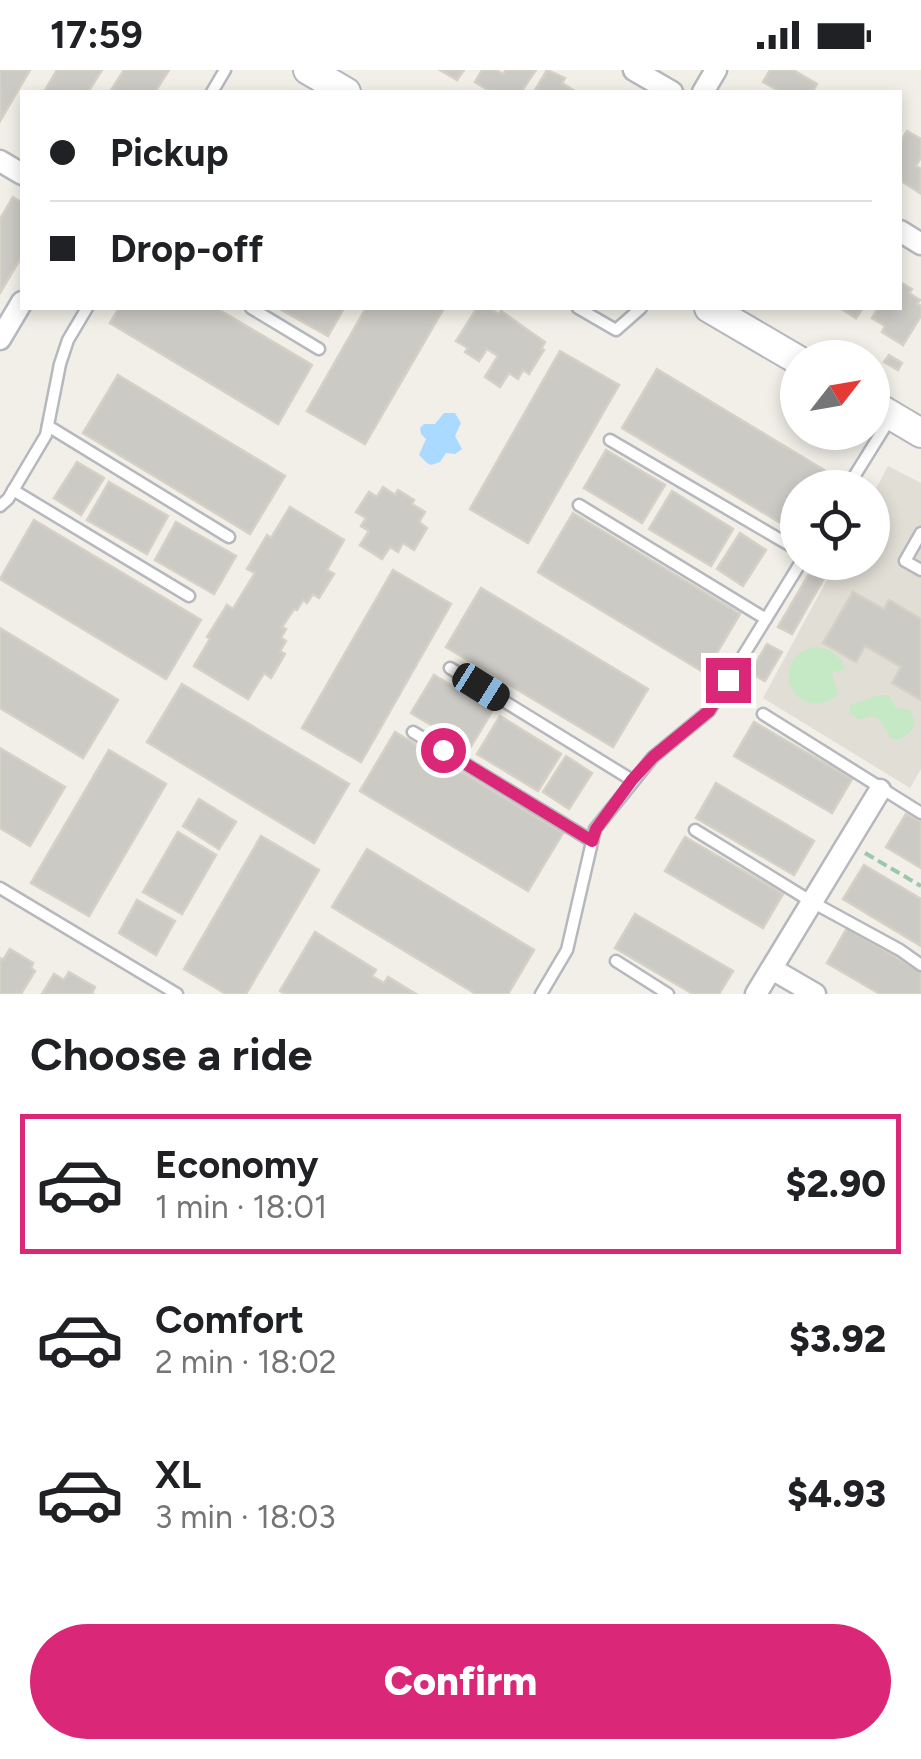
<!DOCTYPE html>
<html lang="en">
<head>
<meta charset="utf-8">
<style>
	:root { --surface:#fff; --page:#f2f2f2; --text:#202124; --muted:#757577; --line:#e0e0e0; --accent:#db2777 }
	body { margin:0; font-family:Figtree,sans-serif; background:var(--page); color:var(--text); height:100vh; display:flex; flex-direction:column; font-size:38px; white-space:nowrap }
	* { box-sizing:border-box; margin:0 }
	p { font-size:32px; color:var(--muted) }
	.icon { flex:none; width:55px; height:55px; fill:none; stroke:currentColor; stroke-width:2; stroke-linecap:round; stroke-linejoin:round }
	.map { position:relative; height:924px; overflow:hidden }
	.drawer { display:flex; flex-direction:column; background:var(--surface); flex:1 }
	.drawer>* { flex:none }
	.hud { position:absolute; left:20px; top:20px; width:882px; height:220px; border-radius:0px; box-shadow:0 5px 15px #0003; display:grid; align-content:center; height:220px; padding:0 30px; background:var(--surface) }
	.needle { width:65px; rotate:59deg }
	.fabs { position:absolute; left:780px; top:270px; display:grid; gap:20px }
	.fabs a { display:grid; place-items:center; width:110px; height:110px; border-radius:50%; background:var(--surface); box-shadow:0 5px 15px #0003; font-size:50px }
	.end { position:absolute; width:45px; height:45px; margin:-22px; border:12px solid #db2777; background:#fff; box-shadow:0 0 0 5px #fff }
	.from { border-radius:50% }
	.car { position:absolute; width:30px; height:60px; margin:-30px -15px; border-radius:12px; box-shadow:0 0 8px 2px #0007; background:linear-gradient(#222 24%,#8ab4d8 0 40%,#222 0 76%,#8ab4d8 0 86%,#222 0) }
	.hud b { display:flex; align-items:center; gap:35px; height:95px; font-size:38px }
	.hud b+b { border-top:2px solid var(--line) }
	.hud i { width:25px; height:25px; background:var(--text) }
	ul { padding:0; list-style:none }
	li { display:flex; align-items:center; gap:30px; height:140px; margin:0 20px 15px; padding:0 10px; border:5px solid transparent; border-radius:0px }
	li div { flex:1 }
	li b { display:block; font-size:38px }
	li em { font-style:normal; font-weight:800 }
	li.active { border-color:var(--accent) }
	li>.icon { width:90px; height:90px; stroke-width:1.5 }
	h2 { padding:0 30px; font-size:45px; line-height:120px }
	.cta { display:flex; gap:20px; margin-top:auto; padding:20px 30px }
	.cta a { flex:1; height:115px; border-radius:60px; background:var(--accent); color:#fff; font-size:40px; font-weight:800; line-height:115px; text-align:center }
	.status { display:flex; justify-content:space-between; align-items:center; height:70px; padding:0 50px; background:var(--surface); direction:ltr }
	.status svg { height:28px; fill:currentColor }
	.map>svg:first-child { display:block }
	.education { fill:#e1ded6 }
	.green { fill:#c5e8c5 }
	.water { fill:#aadaff }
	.building { fill:#cccac5; stroke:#d6d1c6; stroke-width:2.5 }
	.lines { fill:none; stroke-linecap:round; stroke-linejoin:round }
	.service-casing { stroke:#b5b8bc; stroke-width:15 }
	.minor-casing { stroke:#b5b8bc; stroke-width:25 }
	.tertiary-casing { stroke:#b5b8bc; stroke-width:32 }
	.path { stroke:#9cc7a9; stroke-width:4; stroke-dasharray:10 5; stroke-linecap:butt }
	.service { stroke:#fff; stroke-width:10 }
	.minor { stroke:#fff; stroke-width:20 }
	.tertiary { stroke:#fff; stroke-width:28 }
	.route { stroke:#db2777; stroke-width:12 }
</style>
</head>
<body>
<div class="status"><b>17:59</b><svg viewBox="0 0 49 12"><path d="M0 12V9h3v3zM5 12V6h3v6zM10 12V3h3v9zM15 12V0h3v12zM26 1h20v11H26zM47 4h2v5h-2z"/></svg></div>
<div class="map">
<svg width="921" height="924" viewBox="0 0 921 924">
	<rect width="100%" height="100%" fill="#f1efe8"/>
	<path class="education" d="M888 396 921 413V699L910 718 763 628 836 493 872 492 873 424Z"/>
	<g class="green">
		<path d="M813 577C828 577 841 584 845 600L832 602 838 625C798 657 764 592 813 577Z"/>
		<path d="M879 625H888L896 638 909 640C921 654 911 664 897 670L891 668 878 648 871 646 859 650 849 642 850 635Z"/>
	</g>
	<path class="water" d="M444 343H455L461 353 455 366 462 379 455 384 446 383 440 392 431 395 427 393 419 385 426 369 421 364 420 358 424 354H435Z"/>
	<g class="building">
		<path d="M0 0H30L0 51Z"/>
		<path d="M57 0H102L88 22H44Z"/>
		<path d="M124 0H169L155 22H110Z"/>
		<path d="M440 0H464L457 10Z"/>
		<path d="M482 0H496L503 4 506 0H536L521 22H497L492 20 491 22 475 12Z"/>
		<path d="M547 0 565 8 562 13 573 20 572 22H534Z"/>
		<path d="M770 0H793L817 14 812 22H781L763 12Z"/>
		<path d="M907 61 921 69V87L916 96 921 99 920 123 900 110V73Z"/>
		<path d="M13 127 22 133V186L0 223V149Z"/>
		<path d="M900 212 912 219 909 223 920 230 917 234 921 236V246L903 275 882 262 885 256 872 248 878 238H900Z"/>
		<path d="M119 238H216L312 295 278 354 110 253Z"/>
		<path d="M278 238H344L328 266Z"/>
		<path d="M366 238H444L365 374 307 341Z"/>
		<path d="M477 238H488L499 244 501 241 545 272 541 279 544 280 529 304 523 300 518 309 509 303 500 317 485 307 498 286 487 279 479 291 465 282 468 278 456 271Z"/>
		<path d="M840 238H863L856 248Z"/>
		<path d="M560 281 619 315 528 473 470 439Z"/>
		<path d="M889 285 902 293 898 300 884 292Z"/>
		<path d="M657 299 824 400 813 418H798V444L789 458 622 358Z"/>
		<path d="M118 305 285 406 250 464 83 363Z"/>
		<path d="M606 380 665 415 642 453 584 418Z"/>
		<path d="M77 392 104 408 81 445 54 428Z"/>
		<path d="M109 412 168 446 147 484 87 450Z"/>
		<path d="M383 417 395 425 398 420 414 430 412 434 425 442 419 452 427 458 414 480 403 473 398 482 390 477 382 489 360 475 369 461 361 456 366 448 356 442 369 422 377 427Z"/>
		<path d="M672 421 733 459 711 496 649 459Z"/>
		<path d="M290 437 344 470 327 500 334 504 319 528 313 524 307 533 303 530 297 540 294 539 282 557 286 559 281 568 286 571 280 581 285 584 271 608 264 603 248 629 194 596 210 569 207 567 227 535 233 539 255 503 247 499 267 465 271 468Z"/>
		<path d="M573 443 740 544 705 603 538 502Z"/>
		<path d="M34 450 201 550 166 609 0 509Z"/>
		<path d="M176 452 236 486 214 524 155 490Z"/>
		<path d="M740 463 766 480 743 516 717 499Z"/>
		<path d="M813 497 826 505 792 564 778 557Z"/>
		<path d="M393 500 451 534 361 692 302 658Z"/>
		<path d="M481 518 648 619 613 677 446 577Z"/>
		<path d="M853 522 884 539 889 530 921 549V630L892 613 901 597 865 576 856 592 823 573Z"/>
		<path d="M0 558 118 630 83 688 0 638Z"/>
		<path d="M767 574 782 582 765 611 750 603Z"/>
		<path d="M434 605 493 640 470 678 411 643Z"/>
		<path d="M182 614 349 714 314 773 147 672Z"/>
		<path d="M500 646 561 684 538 721 477 684Z"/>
		<path d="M754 652 852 709 832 743 734 686Z"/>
		<path d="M395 662 563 763 528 821 360 721Z"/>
		<path d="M0 678 65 717 30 776 0 758Z"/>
		<path d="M109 680 166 714 89 846 31 813Z"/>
		<path d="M566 686 592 703 569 739 543 722Z"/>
		<path d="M716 713 814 771 794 805 696 748Z"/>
		<path d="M199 729 236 752 219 779 183 756Z"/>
		<path d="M906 744 921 752V798L886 777Z"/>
		<path d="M178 762 216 785 182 844 143 822Z"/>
		<path d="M261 766 319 800 246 924H226L184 899Z"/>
		<path d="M685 767 783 824 763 858 665 801Z"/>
		<path d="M367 779 534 880 508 924H476L332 837Z"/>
		<path d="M864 795 921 829V876L843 829Z"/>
		<path d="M137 830 175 851 156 885 119 863Z"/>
		<path d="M635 844 733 901 719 924H693L615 878Z"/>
		<path d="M847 858 921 902V924H880L827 893Z"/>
		<path d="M315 862 376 900 372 906 384 913 388 907 416 924H285L280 921Z"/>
		<path d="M10 879 33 893 31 898 35 901 21 924H0V888L3 890Z"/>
		<path d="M69 902 95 917 92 923 94 924H42L54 904 64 910Z"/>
	</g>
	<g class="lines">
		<defs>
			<g id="service">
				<path d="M212 22 225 0"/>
				<path d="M251 238 319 279"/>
				<path d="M578 238 616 260 641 238"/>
				<path d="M48 356 229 467"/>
				<path d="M610 370 798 480"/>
				<path d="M847 418 891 347"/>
				<path d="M13 420 189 526"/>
				<path d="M579 435 766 549"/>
				<path d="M0 436 8 429 46 365 60 294 68 270 87 238"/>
				<path d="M921 463 905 491 921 500"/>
				<path d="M450 598 632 710"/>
				<path d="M763 644 921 743"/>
				<path d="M413 662 592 771"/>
				<path d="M695 760 812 832 900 880 921 895"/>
				<path d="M0 818 177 924"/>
				<path d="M616 891 668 924"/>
				<path d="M541 924 567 880 595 759 653 687 709 641 801 492"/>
			</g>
			<g id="minor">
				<path d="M634 0 672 22"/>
				<path d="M703 22 716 0"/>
				<path d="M0 91 22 104"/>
				<path d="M900 161 921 174"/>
				<path d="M0 269 22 232"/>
				<path d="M772 899 815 924"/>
				<path d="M756 924 880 720"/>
			</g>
			<g id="tertiary">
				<path d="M308 0 346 22"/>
				<path d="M709 238 798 290"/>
				<path d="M872 334 921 363"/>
			</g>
		</defs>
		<use href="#service" class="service-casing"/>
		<use href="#minor" class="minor-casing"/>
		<use href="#tertiary" class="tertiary-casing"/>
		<path class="path" d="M865 783 921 816"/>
		<use href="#service" class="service"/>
		<use href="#minor" class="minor"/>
		<use href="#tertiary" class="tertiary"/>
	</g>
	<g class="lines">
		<path class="route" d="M443 680 592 771 596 759 632 710 653 687 709 641 728 610"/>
	</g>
</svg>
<div class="fabs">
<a><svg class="needle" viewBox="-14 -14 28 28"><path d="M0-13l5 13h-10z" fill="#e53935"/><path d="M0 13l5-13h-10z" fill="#757577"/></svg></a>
<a><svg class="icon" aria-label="locate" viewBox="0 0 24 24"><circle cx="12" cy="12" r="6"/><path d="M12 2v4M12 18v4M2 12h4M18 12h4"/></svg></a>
</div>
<i class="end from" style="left:443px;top:680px"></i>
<i class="end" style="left:728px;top:610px"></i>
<i class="car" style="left:481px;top:617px;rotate:122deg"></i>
<div class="hud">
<b><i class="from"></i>Pickup</b>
<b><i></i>Drop-off</b>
</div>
</div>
<section class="drawer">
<h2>Choose a ride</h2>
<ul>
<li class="active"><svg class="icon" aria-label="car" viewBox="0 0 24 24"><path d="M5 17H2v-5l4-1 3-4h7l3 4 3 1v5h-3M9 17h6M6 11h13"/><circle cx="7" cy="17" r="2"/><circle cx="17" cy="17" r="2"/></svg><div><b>Economy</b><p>1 min · 18:01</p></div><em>$2.90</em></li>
<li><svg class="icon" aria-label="car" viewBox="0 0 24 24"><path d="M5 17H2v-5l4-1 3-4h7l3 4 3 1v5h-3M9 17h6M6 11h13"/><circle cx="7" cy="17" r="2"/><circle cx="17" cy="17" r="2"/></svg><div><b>Comfort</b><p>2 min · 18:02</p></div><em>$3.92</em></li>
<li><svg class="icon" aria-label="car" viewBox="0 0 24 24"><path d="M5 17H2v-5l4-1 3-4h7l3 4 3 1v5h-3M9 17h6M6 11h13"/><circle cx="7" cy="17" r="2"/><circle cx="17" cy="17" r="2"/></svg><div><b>XL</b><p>3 min · 18:03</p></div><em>$4.93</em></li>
</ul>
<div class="cta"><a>Confirm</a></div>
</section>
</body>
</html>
